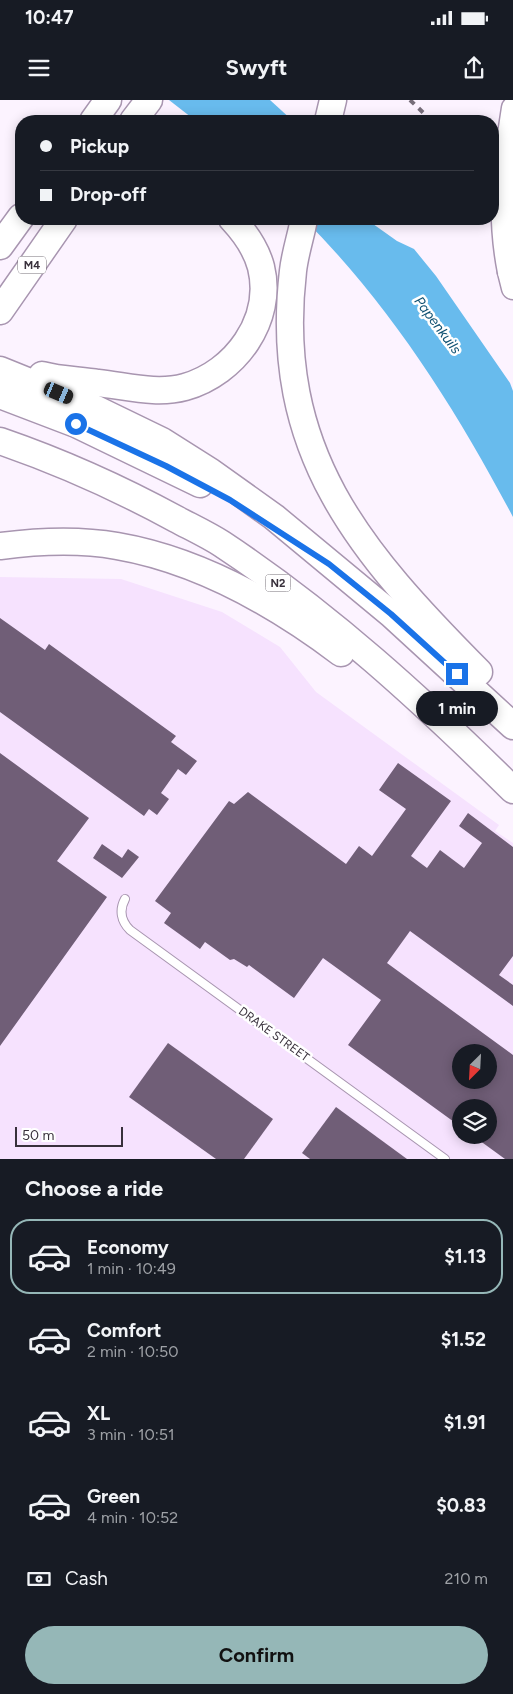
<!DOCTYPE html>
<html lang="en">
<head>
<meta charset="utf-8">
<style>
	:root { --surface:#171b24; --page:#242831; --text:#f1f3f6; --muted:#9ea1a6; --line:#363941; --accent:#95b7b7 }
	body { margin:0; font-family:Figtree,sans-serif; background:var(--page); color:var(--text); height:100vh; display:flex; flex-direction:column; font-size:19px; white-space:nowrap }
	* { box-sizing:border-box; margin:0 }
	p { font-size:16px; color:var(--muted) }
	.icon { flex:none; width:28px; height:28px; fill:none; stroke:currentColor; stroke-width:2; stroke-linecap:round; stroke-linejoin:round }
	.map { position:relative; height:1059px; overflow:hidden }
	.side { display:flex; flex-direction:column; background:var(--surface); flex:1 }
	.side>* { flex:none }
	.banner { position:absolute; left:15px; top:15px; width:484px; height:110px; border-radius:20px; box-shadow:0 2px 12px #0003; display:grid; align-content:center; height:110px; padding:0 25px; background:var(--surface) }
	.needle { width:32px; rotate:204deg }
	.controls { position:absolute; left:452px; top:944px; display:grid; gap:10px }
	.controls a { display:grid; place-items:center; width:45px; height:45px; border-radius:50%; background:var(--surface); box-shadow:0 2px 12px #0003; font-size:25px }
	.scale { position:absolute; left:15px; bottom:12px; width:108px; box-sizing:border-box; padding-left:5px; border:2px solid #38303b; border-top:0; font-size:14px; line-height:18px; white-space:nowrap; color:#38303b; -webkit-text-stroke:4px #fff; paint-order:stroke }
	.end { position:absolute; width:22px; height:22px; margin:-11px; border:6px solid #1a73e8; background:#fff; box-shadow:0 0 0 2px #fff }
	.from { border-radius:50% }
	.bubble { position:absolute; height:35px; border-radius:18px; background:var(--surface); box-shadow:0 2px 12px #0003; font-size:16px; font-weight:700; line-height:35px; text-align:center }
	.car { position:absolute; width:15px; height:30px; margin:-15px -8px; border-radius:6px; box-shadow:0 0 4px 1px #0007; background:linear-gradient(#222 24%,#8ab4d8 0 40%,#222 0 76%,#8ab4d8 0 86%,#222 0) }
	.banner b { display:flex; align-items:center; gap:18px; height:48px; font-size:19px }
	.banner b+b { border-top:1px solid var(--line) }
	.banner i { width:12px; height:12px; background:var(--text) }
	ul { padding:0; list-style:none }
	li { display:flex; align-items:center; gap:15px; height:75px; margin:0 10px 8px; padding:0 15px; border:2px solid transparent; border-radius:20px }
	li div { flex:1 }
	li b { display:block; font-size:19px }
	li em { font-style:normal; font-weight:700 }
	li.on { border-color:var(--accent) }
	li>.icon { width:45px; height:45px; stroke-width:1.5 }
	h2 { padding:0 25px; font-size:22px; line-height:60px }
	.pay { display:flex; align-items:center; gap:12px; height:55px; padding:0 25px; font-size:19px }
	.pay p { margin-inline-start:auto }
	.action { display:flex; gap:10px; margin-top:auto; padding:10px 25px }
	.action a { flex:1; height:58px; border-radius:30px; background:var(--accent); color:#111; font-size:20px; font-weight:700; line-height:58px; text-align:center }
	.status { display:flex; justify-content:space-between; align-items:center; height:35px; padding:0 25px; background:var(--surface); direction:ltr }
	.status svg { height:14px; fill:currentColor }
	header { display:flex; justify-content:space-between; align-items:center; height:65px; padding:0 25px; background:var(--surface); font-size:22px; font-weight:700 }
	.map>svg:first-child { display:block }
	.built { fill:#f6e2fe; fill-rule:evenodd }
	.water { fill:#68bbed }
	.building { fill:#705e77; fill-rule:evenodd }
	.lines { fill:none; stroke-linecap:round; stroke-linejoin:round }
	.lane-casing { stroke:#a895b0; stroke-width:10 }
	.primary-casing { stroke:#a895b0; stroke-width:25 }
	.highway-casing { stroke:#a895b0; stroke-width:29 }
	.lane { stroke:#fff; stroke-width:8 }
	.primary { stroke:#fff; stroke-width:22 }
	.highway { stroke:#fff; stroke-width:26 }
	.rail { stroke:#776e7a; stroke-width:4; stroke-dasharray:6 6; stroke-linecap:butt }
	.primary-bridge-casing { stroke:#a895b0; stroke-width:25; stroke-linecap:butt }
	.primary-bridge { stroke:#fff; stroke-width:22 }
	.route { stroke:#1a73e8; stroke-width:6 }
	.labels { text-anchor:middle; stroke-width:5; stroke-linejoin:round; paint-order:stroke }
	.shield { fill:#fff; stroke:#746e76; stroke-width:1 }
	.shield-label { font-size:11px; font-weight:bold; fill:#38303b }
	.street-label { font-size:12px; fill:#38303b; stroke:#fff }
	.water-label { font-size:14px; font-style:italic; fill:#0f5172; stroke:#fff }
</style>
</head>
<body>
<div class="status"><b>10:47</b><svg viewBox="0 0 49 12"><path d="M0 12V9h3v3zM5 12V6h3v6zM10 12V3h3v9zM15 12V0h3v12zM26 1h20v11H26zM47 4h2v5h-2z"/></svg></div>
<header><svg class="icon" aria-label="menu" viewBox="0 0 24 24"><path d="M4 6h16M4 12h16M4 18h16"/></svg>Swyft<svg class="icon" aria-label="share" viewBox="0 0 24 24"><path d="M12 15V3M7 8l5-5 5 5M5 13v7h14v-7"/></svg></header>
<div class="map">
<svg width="513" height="1059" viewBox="0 0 513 1059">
	<rect width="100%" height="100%" fill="#fcf3ff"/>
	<path class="built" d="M0 477 121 479 222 512 280 547 316 592 499 725 495 731 513 743V1059H0ZM461 952H489V980H461ZM461 1008H489V1035H461Z"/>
	<g class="water">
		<path d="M169 0H270L293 21H196Z"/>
		<path d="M304 119H366L397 141 414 149 436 176 510 283 513 291V417C456 309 390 205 304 119Z"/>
	</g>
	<g class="building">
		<path d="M0 518 45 550 49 544 176 636 171 642 197 661 186 675 178 669 161 693 169 699 157 715 149 709 144 716 0 612Z"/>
		<path d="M0 653 89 718 57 761 107 797 0 946Z"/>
		<path d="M398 663 451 701 411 756 427 768 440 750 464 768 482 743 459 726 468 713 513 747V856L499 875 513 885V906L410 831 387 863 513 955V1059H505L472 1035H489V1008H461V1027L348 945 381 900 323 858 294 898 249 865 247 867 234 859 230 860 205 842 200 849 164 823 171 813 155 801 229 701 234 704 248 692 346 764 359 746 372 756 406 709 379 690ZM461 952H489V980H461Z"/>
		<path d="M102 744 122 758 128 749 139 757 122 778 93 758Z"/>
		<path d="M168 943 273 1019 244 1059H216L129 997Z"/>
		<path d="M336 1007 407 1059H310L302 1053Z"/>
	</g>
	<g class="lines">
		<defs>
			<path id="lane" d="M125 799C119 810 121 821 130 830L445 1059"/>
			<g id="primary">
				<path d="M508 41 513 8"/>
				<path d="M509 172 513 188"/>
			</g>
			<g id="highway">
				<path d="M93 21 108 0"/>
				<path d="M133 21 149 0"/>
				<path d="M328 21 333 0"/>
				<path d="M304 119C301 136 295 153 293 171 272 352 360 452 479 572"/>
				<path d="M0 146 21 117"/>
				<path d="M0 211 64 119"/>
				<path d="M0 270 94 308 162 341 211 372 274 417 391 514 513 626"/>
				<path d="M42 275C60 280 80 280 98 283 127 286 156 295 185 287 235 273 274 220 261 167 256 148 245 133 232 119"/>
				<path d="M0 295 76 324 200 384"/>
				<path d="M0 341C61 362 119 388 176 419 191 427 208 435 222 444 328 514 423 601 513 690"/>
				<path d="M0 446C39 441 78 439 117 446 198 460 276 504 341 553"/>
			</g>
		</defs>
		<use href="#lane" class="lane-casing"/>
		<use href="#primary" class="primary-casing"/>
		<use href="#highway" class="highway-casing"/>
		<use href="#lane" class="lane"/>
		<use href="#primary" class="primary"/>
		<use href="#highway" class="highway"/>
		<g class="rail">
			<path d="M410 0 432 21"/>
			<path d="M492 81 513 101"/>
		</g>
		<defs>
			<path id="primary-bridge" d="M508 41C501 85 500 127 509 172"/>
		</defs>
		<use href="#primary-bridge" class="primary-bridge-casing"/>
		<use href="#primary-bridge" class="primary-bridge"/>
	</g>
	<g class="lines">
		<path class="route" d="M76 324 166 366 230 400 329 464 391 514 457 574"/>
	</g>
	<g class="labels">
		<g class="shield">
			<rect x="18" y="156.5" width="28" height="17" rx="4"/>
			<rect x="265.5" y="474.5" width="25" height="17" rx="4"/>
		</g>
		<g class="shield-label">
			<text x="32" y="169">M4</text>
			<text x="278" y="487">N2</text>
		</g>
		<g class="street-label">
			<text transform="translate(274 934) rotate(36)" y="4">DRAKE STREET</text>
		</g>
		<g class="water-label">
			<text transform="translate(438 225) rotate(53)" y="5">Papenkuils</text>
		</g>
	</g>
</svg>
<div class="controls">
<a><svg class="needle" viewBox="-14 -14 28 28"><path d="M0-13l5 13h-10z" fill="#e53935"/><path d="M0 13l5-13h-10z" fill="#9ea1a6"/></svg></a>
<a><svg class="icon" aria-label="layers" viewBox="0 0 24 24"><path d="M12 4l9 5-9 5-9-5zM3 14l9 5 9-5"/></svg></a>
</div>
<div class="scale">50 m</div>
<i class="end from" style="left:76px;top:324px"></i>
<i class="end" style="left:457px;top:574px"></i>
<div class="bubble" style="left:416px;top:591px;width:82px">1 min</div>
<i class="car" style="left:59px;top:293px;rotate:113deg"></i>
<div class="banner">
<b><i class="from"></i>Pickup</b>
<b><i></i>Drop-off</b>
</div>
</div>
<section class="side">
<h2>Choose a ride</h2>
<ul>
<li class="on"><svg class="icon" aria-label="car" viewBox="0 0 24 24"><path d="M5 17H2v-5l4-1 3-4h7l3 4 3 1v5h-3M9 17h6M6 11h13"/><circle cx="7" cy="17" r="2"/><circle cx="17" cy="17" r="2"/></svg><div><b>Economy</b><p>1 min · 10:49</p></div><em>$1.13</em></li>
<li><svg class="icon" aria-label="car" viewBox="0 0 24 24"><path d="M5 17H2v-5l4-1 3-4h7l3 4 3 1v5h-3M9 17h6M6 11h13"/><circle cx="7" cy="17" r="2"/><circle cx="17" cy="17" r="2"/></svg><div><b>Comfort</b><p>2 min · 10:50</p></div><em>$1.52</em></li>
<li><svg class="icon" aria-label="car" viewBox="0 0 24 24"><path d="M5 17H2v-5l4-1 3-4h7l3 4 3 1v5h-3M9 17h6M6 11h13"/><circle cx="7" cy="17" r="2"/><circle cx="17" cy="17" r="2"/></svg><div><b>XL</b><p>3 min · 10:51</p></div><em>$1.91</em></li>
<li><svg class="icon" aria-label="car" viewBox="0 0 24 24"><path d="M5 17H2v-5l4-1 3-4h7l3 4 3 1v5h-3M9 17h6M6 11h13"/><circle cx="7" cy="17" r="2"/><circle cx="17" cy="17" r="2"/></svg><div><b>Green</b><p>4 min · 10:52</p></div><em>$0.83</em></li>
</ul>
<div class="pay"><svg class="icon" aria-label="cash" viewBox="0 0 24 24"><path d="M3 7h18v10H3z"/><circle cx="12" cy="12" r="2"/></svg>Cash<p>210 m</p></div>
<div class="action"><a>Confirm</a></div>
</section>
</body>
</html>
